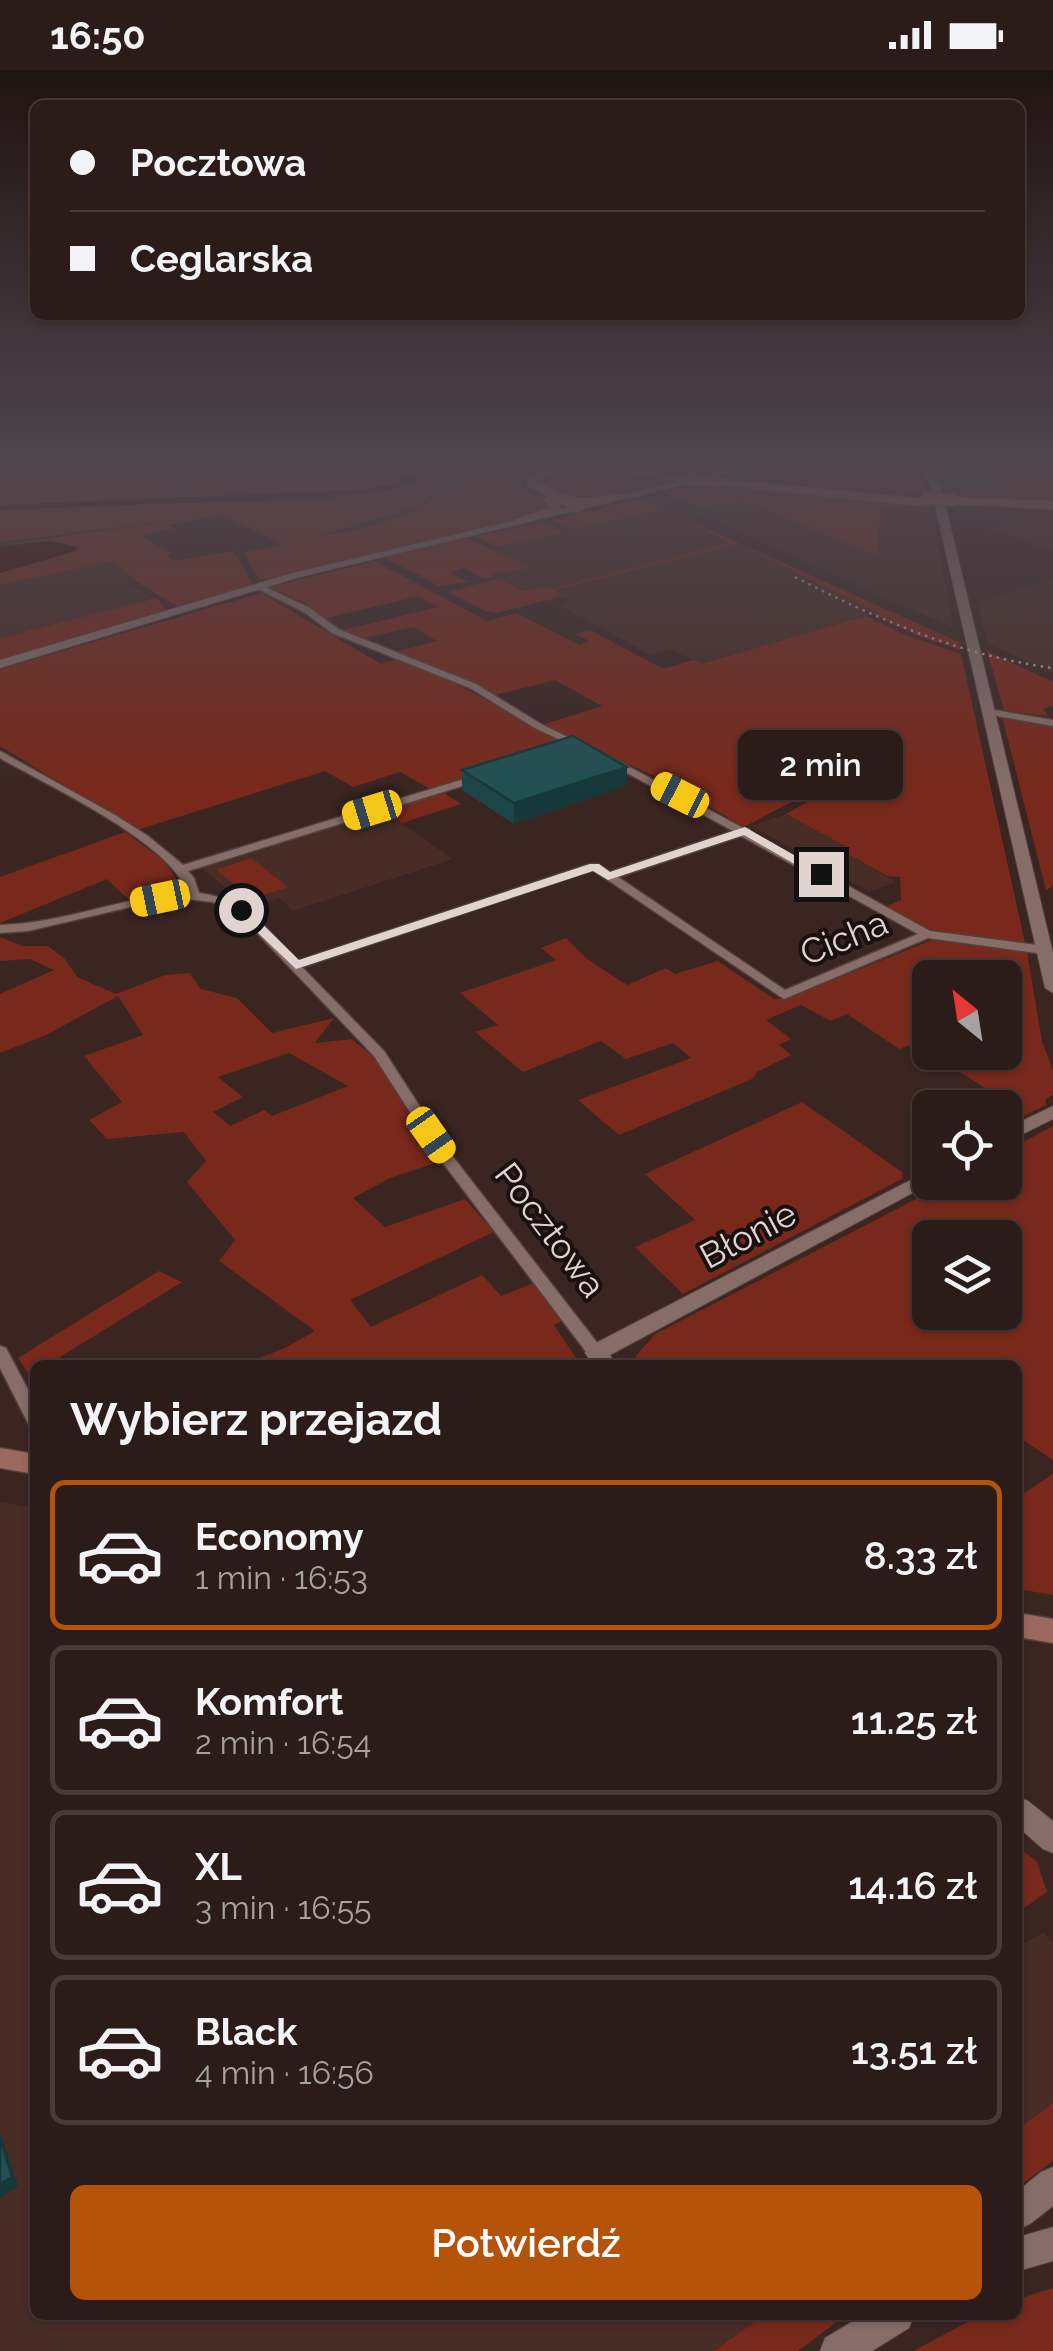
<!DOCTYPE html>
<html lang="pl">
<head>
<meta charset="utf-8">
<style>
	:root { --surface:#2c1c19; --page:#382926; --text:#f1f3f6; --muted:#a6a1a2; --line:#483a38; --accent:#b45309 }
	body { margin:0; font-family:Raleway,sans-serif; background:var(--page); color:var(--text); height:100vh; display:flex; flex-direction:column; font-size:38px; white-space:nowrap }
	* { box-sizing:border-box; margin:0 }
	p { font-size:32px; color:var(--muted) }
	.icon { flex:none; width:55px; height:55px; fill:none; stroke:currentColor; stroke-width:2; stroke-linecap:round; stroke-linejoin:round }
	.map { position:relative; flex:1; overflow:hidden }
	.drawer { position:absolute; left:30px; top:1290px; width:992px; height:960px; display:flex; flex-direction:column; background:var(--surface); border-radius:15px; box-shadow:0 2px 8px #0004,0 0 0 2px var(--line) }
	.drawer>* { flex:none }
	.hud { position:absolute; left:30px; top:30px; width:995px; height:220px; border-radius:15px; box-shadow:0 2px 8px #0004,0 0 0 2px var(--line); display:grid; align-content:center; height:220px; padding:0 40px; background:var(--surface) }
	.needle { width:65px; rotate:330deg }
	.fabs { position:absolute; left:912px; top:890px; display:grid; gap:20px }
	.fabs a { display:grid; place-items:center; width:110px; height:110px; border-radius:15px; background:var(--surface); box-shadow:0 2px 8px #0004,0 0 0 2px var(--line); font-size:50px }
	.end { position:absolute; width:45px; height:45px; margin:-22px; border:12px solid #e1d3d0; background:#111; box-shadow:0 0 0 5px #111 }
	.from { border-radius:50% }
	.bubble { position:absolute; height:70px; border-radius:15px; background:var(--surface); box-shadow:0 2px 8px #0004,0 0 0 2px var(--line); font-size:32px; font-weight:600; line-height:70px; text-align:center }
	.car { position:absolute; width:30px; height:60px; margin:-30px -15px; border-radius:12px; box-shadow:0 0 8px 2px #0007; background:linear-gradient(#f5c518 24%,#345 0 40%,#f5c518 0 76%,#345 0 86%,#f5c518 0) }
	.hud b { display:flex; align-items:center; gap:35px; height:95px; font-size:38px }
	.hud b+b { border-top:2px solid var(--line) }
	.hud i { width:25px; height:25px; background:var(--text) }
	ul { padding:0; list-style:none }
	li { display:flex; align-items:center; gap:30px; height:150px; margin:0 20px 15px; padding:0 20px; border:5px solid var(--line); border-radius:15px }
	li div { flex:1 }
	li b { display:block; font-size:38px }
	li em { font-style:normal; font-weight:600 }
	li.active { border-color:var(--accent) }
	li>.icon { width:90px; height:90px; stroke-width:1.5 }
	h2 { padding:0 40px; font-size:45px; line-height:120px }
	.button { display:flex; gap:20px; margin-top:auto; padding:20px 40px }
	.button a { flex:1; height:115px; border-radius:15px; background:var(--accent); color:#fff; font-size:40px; font-weight:600; line-height:115px; text-align:center }
	.status { display:flex; justify-content:space-between; align-items:center; height:70px; padding:0 50px; background:var(--surface); direction:ltr }
	.status svg { height:28px; fill:currentColor }
	.map>svg:first-child { display:block }
	.built { fill:#482c26 }
	.green { fill:#78291b; fill-rule:evenodd }
	.water { fill:#360702 }
	.lines { fill:none; stroke-linecap:round; stroke-linejoin:round }
	.minor-casing { stroke:#52413d; stroke-width:3 }
	.tertiary-casing { stroke:#52413d; stroke-width:2 }
	.secondary-casing { stroke:#52413d; stroke-width:3 }
	.primary-casing { stroke:#52413d; stroke-width:3 }
	.minor { fill:#866d68; fill-rule:evenodd }
	.tertiary { fill:#866d68; fill-rule:evenodd }
	.secondary { fill:#9d685e; fill-rule:evenodd }
	.primary { fill:#b46354; fill-rule:evenodd }
	.rail { stroke:#ae9e9a; stroke-width:2.5; stroke-dasharray:2.5 5; stroke-linecap:butt }
	.primary-bridge-casing { stroke:#52413d; stroke-width:14; stroke-linecap:butt }
	.primary-bridge { stroke:#b46354; stroke-width:12 }
	.wall { fill:#1c4547 }
	.shaded-wall { fill:#17383a }
	.building { fill:#215053; stroke:#17383a; stroke-width:2.5 }
	.route { fill:#e1d3d0 }
	.labels { text-anchor:middle; stroke-width:8; stroke-linejoin:round; paint-order:stroke }
	.street-label { font-size:35px; fill:#e1d3d0; stroke:#1a110f }
</style>
</head>
<body>
<div class="status"><b>16:50</b><svg viewBox="0 0 49 12"><path d="M0 12V9h3v3zM5 12V6h3v6zM10 12V3h3v9zM15 12V0h3v12zM26 1h20v11H26zM47 4h2v5h-2z"/></svg></div>
<div class="map">
<svg width="1053" height="2281" viewBox="0 0 1053 2281">
	<rect width="100%" height="100%" fill="#3a2521"/>
	<g class="built">
		<path d="M936 399H1034L992 403 1001 423 949 422Z"/>
		<path d="M741 429 876 485 880 439 932 442 953 558 688 439Z"/>
		<path d="M663 439 731 473 549 519 543 516 523 521 457 487Z"/>
		<path d="M1037 445 1053 446V481L989 458Z"/>
		<path d="M739 474 878 543 700 594 671 579 651 585 559 535 573 531 553 521Z"/>
		<path d="M114 491 136 511 124 514 151 526 142 528 145 531 0 568V515Z"/>
		<path d="M1053 510V602L988 574 978 533Z"/>
		<path d="M385 742 453 789 293 841 280 828 251 838 200 797 271 778 273 772 362 745Z"/>
		<path d="M786 744 845 776 846 783 896 812 869 822 752 756Z"/>
		<path d="M0 1432 32 1437 35 1444V2245H764L714 2281H0Z"/>
		<path d="M1043 1863 1053 1872V2033L1018 2059V1876Z"/>
	</g>
	<g class="green">
		<path d="M0 399H154L188 423 196 422 164 399H422L390 415 359 420 0 436Z"/>
		<path d="M435 399H463L414 438 316 467C380 456 422 446 469 399H523L521 418 554 434 553 441 274 510 259 509 244 483 282 474 222 445 169 455 172 459 141 466 171 483 166 485 174 491 234 481 251 512V516L179 538 136 511 114 491 0 515V503L75 481 77 477 51 471 0 475 215 445 0 472V440C36 438 72 435 108 433 183 431 381 442 435 399Z"/>
		<path d="M762 399H915L923 404 927 425 750 408 754 404H742Z"/>
		<path d="M1053 399V432L951 427 949 422 1000 423 991 403Z"/>
		<path d="M572 400 686 411 582 431 541 418 537 409Z"/>
		<path d="M706 413 929 436 932 442 880 439 877 486 741 429 700 437 664 423Z"/>
		<path d="M641 429 959 572 961 580 916 565 873 544 876 542 739 474 555 520 564 526 496 543 485 541 448 522 499 508 523 521 543 516 549 519 729 473 663 439 574 460 551 450Z"/>
		<path d="M541 452 565 462 498 477 476 466Z"/>
		<path d="M467 468 530 498 492 504 495 507 483 509 463 498 449 502 468 512 439 516 384 487Z"/>
		<path d="M375 491 487 551 517 543 579 575 589 571 575 564 590 560 663 599 693 590 701 594 866 546 906 565 961 584 1027 882 1042 971 1053 1001V1025L1046 1029V1035L1005 1056V1041L1012 1036 930 982H1005V908H930V982L915 973 899 979 847 944 831 951 801 935 766 950 791 969 779 975 791 985 757 1002 752 1009 619 1065 578 1030 691 988 673 973 626 989 601 971 523 1002 475 962 498 955 460 923 556 890 541 878 566 868 587 889 627 915 666 898 675 904 718 891 774 929 788 928 932 870 928 860 887 836 901 830 900 807 887 806 846 783 845 776 786 744 820 725 814 720 744 757 670 713 542 655 602 636 555 610 495 625 394 582 437 571 414 557 360 569 339 561 438 537 419 526 323 549 305 533 270 517Z"/>
		<path d="M261 523 381 594 397 589 443 607 573 676 432 720 400 702 353 717 325 701 137 760 0 676V599Z"/>
		<path d="M157 528 166 541 0 591V568Z"/>
		<path d="M987 581 1053 612V636L1043 639 1048 646 1004 640Z"/>
		<path d="M1002 646 1053 655V816L1046 820Z"/>
		<path d="M444 723 461 734 402 753 385 741Z"/>
		<path d="M125 762 162 789 176 808 171 820 129 830 107 809 0 853V807Z"/>
		<path d="M251 788 288 817 252 829 216 800Z"/>
		<path d="M0 867 22 876H48L65 889 77 907 116 924 165 905 189 903 201 919 237 928 272 963 334 948 315 973 352 969 377 990 438 1092 390 1108 353 1128 385 1157 465 1129 494 1162 350 1230 371 1257 482 1205 501 1226 534 1213 564 1250 554 1255 581 1295H242L285 1278 315 1261 219 1191 235 1170 187 1112 206 1091 184 1062 107 1069 89 1050 122 1032 84 986 143 965 118 926 46 965 0 983V924L54 900 30 889 0 891ZM289 983 348 1016 272 1046 264 1040 230 1056 213 1042 243 1027 218 1007Z"/>
		<path d="M802 1032 902 1102V1109L683 1224 635 1177 695 1150 645 1104Z"/>
		<path d="M1053 1056V1390L1018 1367V1295H634L636 1286 655 1264 947 1113 1005 1112V1082ZM930 1168H1005V1242H930Z"/>
		<path d="M159 1201 182 1212 47 1295H35V1302L30 1306 18 1288Z"/>
		<path d="M1053 1404V1525L1018 1519V1427Z"/>
		<path d="M1018 1777 1037 1792 1047 1822 1018 1842Z"/>
		<path d="M1053 2033V2091L1018 2117V2059Z"/>
		<path d="M1053 2218V2281H913L981 2245H1018V2229Z"/>
		<path d="M764 2245H846L798 2281H714Z"/>
	</g>
	<g class="water">
		<path d="M422 399H435L420 411 385 421 286 429 0 440V436L42 433 359 420 390 415Z"/>
		<path d="M51 471 77 477 75 481 0 503V477Z"/>
	</g>
	<g class="lines">
		<defs>
			<g id="minor">
				<path d="M259 514 310 538 338 559 476 614 541 654 586 676 577 678 535 658 470 618 332 563 304 542 256 518 255 516Z"/>
				<path d="M989 639 1053 650V656L986 644V640Z"/>
				<path d="M0 681 115 745 148 766 183 795 477 705H485V709L188 801 194 808 199 823C248 829 265 858 297 891L590 794H598L610 802 733 761 607 692V688L611 687 743 758 749 759 750 762 930 861 1044 876 1050 880 1044 884 928 868 784 929 593 800 302 897 384 981 450 1083 602 1279 604 1283 602 1287H590L440 1089 374 986 237 842 213 832 187 829 156 831 28 861 0 863V855C64 853 123 827 187 822 171 772 46 715 0 688ZM741 766 918 864 785 920 618 807Z"/>
				<path d="M0 1276 6 1278 35 1333V1356L29 1355 0 1298Z"/>
			</g>
			<g id="tertiary">
				<path d="M731 399H749L300 507 0 598V590L293 503Z"/>
				<path d="M919 399H929L940 413 1053 883V923L1045 918 930 413Z"/>
				<path d="M1053 1036V1049L1005 1073V1059Z"/>
				<path d="M930 1100V1112H933L610 1285 616 1295H593L585 1283 588 1277Z"/>
				<path d="M1018 1727 1028 1731 1053 1751V1783L1043 1779 1018 1757Z"/>
				<path d="M1053 2097V2136L1030 2154 1018 2159V2121L1041 2102Z"/>
				<path d="M1053 2157V2191L1018 2201V2167Z"/>
				<path d="M863 2245H914L909 2258 872 2281H820L825 2268Z"/>
			</g>
			<g id="secondary">
				<path d="M0 1378 35 1384V1404L0 1398Z"/>
				<path d="M1018 1543 1053 1549V1573L1018 1567Z"/>
			</g>
			<g id="primary">
				<path d="M574 399 547 406 540 412C555 421 568 428 586 428 600 428 614 422 626 428L580 435 583 438 577 442 559 433 562 442 515 455V449L550 438 543 429 547 426 528 416V410L543 400Z"/>
				<path d="M598 399H635L695 409 689 413Z"/>
				<path d="M712 408 927 429 933 433 927 437 716 415Z"/>
				<path d="M948 427 1053 431V439L952 434Z"/>
			</g>
		</defs>
		<use href="#minor" class="minor-casing"/>
		<use href="#tertiary" class="tertiary-casing"/>
		<use href="#secondary" class="secondary-casing"/>
		<use href="#primary" class="primary-casing"/>
		<use href="#minor" class="minor"/>
		<use href="#tertiary" class="tertiary"/>
		<use href="#secondary" class="secondary"/>
		<use href="#primary" class="primary"/>
		<path class="rail" d="M795 507C879 550 959 585 1053 598"/>
		<defs>
			<g id="primary-bridge">
				<path d="M689 409 716 411"/>
				<path d="M926 428 952 430"/>
			</g>
		</defs>
		<use href="#primary-bridge" class="primary-bridge-casing"/>
		<use href="#primary-bridge" class="primary-bridge"/>
	</g>
	<path class="wall" d="M627 697 626 716 514 754 462 720V700Z"/>
	<g class="shaded-wall">
		<path d="M627 697 626 716 514 754V733Z"/>
		<path d="M0 2062 18 2117 0 2127Z"/>
	</g>
	<g class="building">
		<path d="M573 666 627 697 514 733 462 700Z"/>
		<path d="M0 2068 12 2107 0 2114Z"/>
	</g>
	<linearGradient id="sky" x2="0" y2="1"><stop stop-color="#201412"/><stop offset="0.55" stop-color="#4f464e"/><stop offset="1" stop-color="#4f464e" stop-opacity="0"/></linearGradient>
	<rect width="1053" height="719" fill="url(#sky)"/>
	<path class="route" d="M745 757 827 804 817 807 744 765 608 810 593 801 296 899 234 840 245 837 299 890 590 794H599L610 802Z"/>
	<g class="labels">
		<g class="street-label">
			<text transform="translate(844 868) rotate(-22)" y="12">Cicha</text>
			<text transform="translate(550 1160) rotate(53)" y="12">Pocztowa</text>
			<text transform="translate(748 1165) rotate(-28)" y="12">Błonie</text>
		</g>
	</g>
</svg>
<div class="fabs">
<a><svg class="needle" viewBox="-14 -14 28 28"><path d="M0-13l5 13h-10z" fill="#e53935"/><path d="M0 13l5-13h-10z" fill="#a6a1a2"/></svg></a>
<a><svg class="icon" aria-label="locate" viewBox="0 0 24 24"><circle cx="12" cy="12" r="6"/><path d="M12 2v4M12 18v4M2 12h4M18 12h4"/></svg></a>
<a><svg class="icon" aria-label="layers" viewBox="0 0 24 24"><path d="M12 4l9 5-9 5-9-5zM3 14l9 5 9-5"/></svg></a>
</div>
<i class="end from" style="left:241px;top:840px"></i>
<i class="end" style="left:821px;top:804px"></i>
<div class="bubble" style="left:738px;top:660px;width:165px">2 min</div>
<i class="car" style="left:680px;top:725px;rotate:297deg"></i>
<i class="car" style="left:372px;top:740px;rotate:253deg"></i>
<i class="car" style="left:160px;top:828px;rotate:258deg"></i>
<i class="car" style="left:431px;top:1065px;rotate:145deg"></i>
<div class="hud">
<b><i class="from"></i>Pocztowa</b>
<b><i></i>Ceglarska</b>
</div>
<section class="drawer">
<h2>Wybierz przejazd</h2>
<ul>
<li class="active"><svg class="icon" aria-label="car" viewBox="0 0 24 24"><path d="M5 17H2v-5l4-1 3-4h7l3 4 3 1v5h-3M9 17h6M6 11h13"/><circle cx="7" cy="17" r="2"/><circle cx="17" cy="17" r="2"/></svg><div><b>Economy</b><p>1 min · 16:53</p></div><em>8.33 zł</em></li>
<li><svg class="icon" aria-label="car" viewBox="0 0 24 24"><path d="M5 17H2v-5l4-1 3-4h7l3 4 3 1v5h-3M9 17h6M6 11h13"/><circle cx="7" cy="17" r="2"/><circle cx="17" cy="17" r="2"/></svg><div><b>Komfort</b><p>2 min · 16:54</p></div><em>11.25 zł</em></li>
<li><svg class="icon" aria-label="car" viewBox="0 0 24 24"><path d="M5 17H2v-5l4-1 3-4h7l3 4 3 1v5h-3M9 17h6M6 11h13"/><circle cx="7" cy="17" r="2"/><circle cx="17" cy="17" r="2"/></svg><div><b>XL</b><p>3 min · 16:55</p></div><em>14.16 zł</em></li>
<li><svg class="icon" aria-label="car" viewBox="0 0 24 24"><path d="M5 17H2v-5l4-1 3-4h7l3 4 3 1v5h-3M9 17h6M6 11h13"/><circle cx="7" cy="17" r="2"/><circle cx="17" cy="17" r="2"/></svg><div><b>Black</b><p>4 min · 16:56</p></div><em>13.51 zł</em></li>
</ul>
<div class="button"><a>Potwierdź</a></div>
</section>
</div>
</body>
</html>
